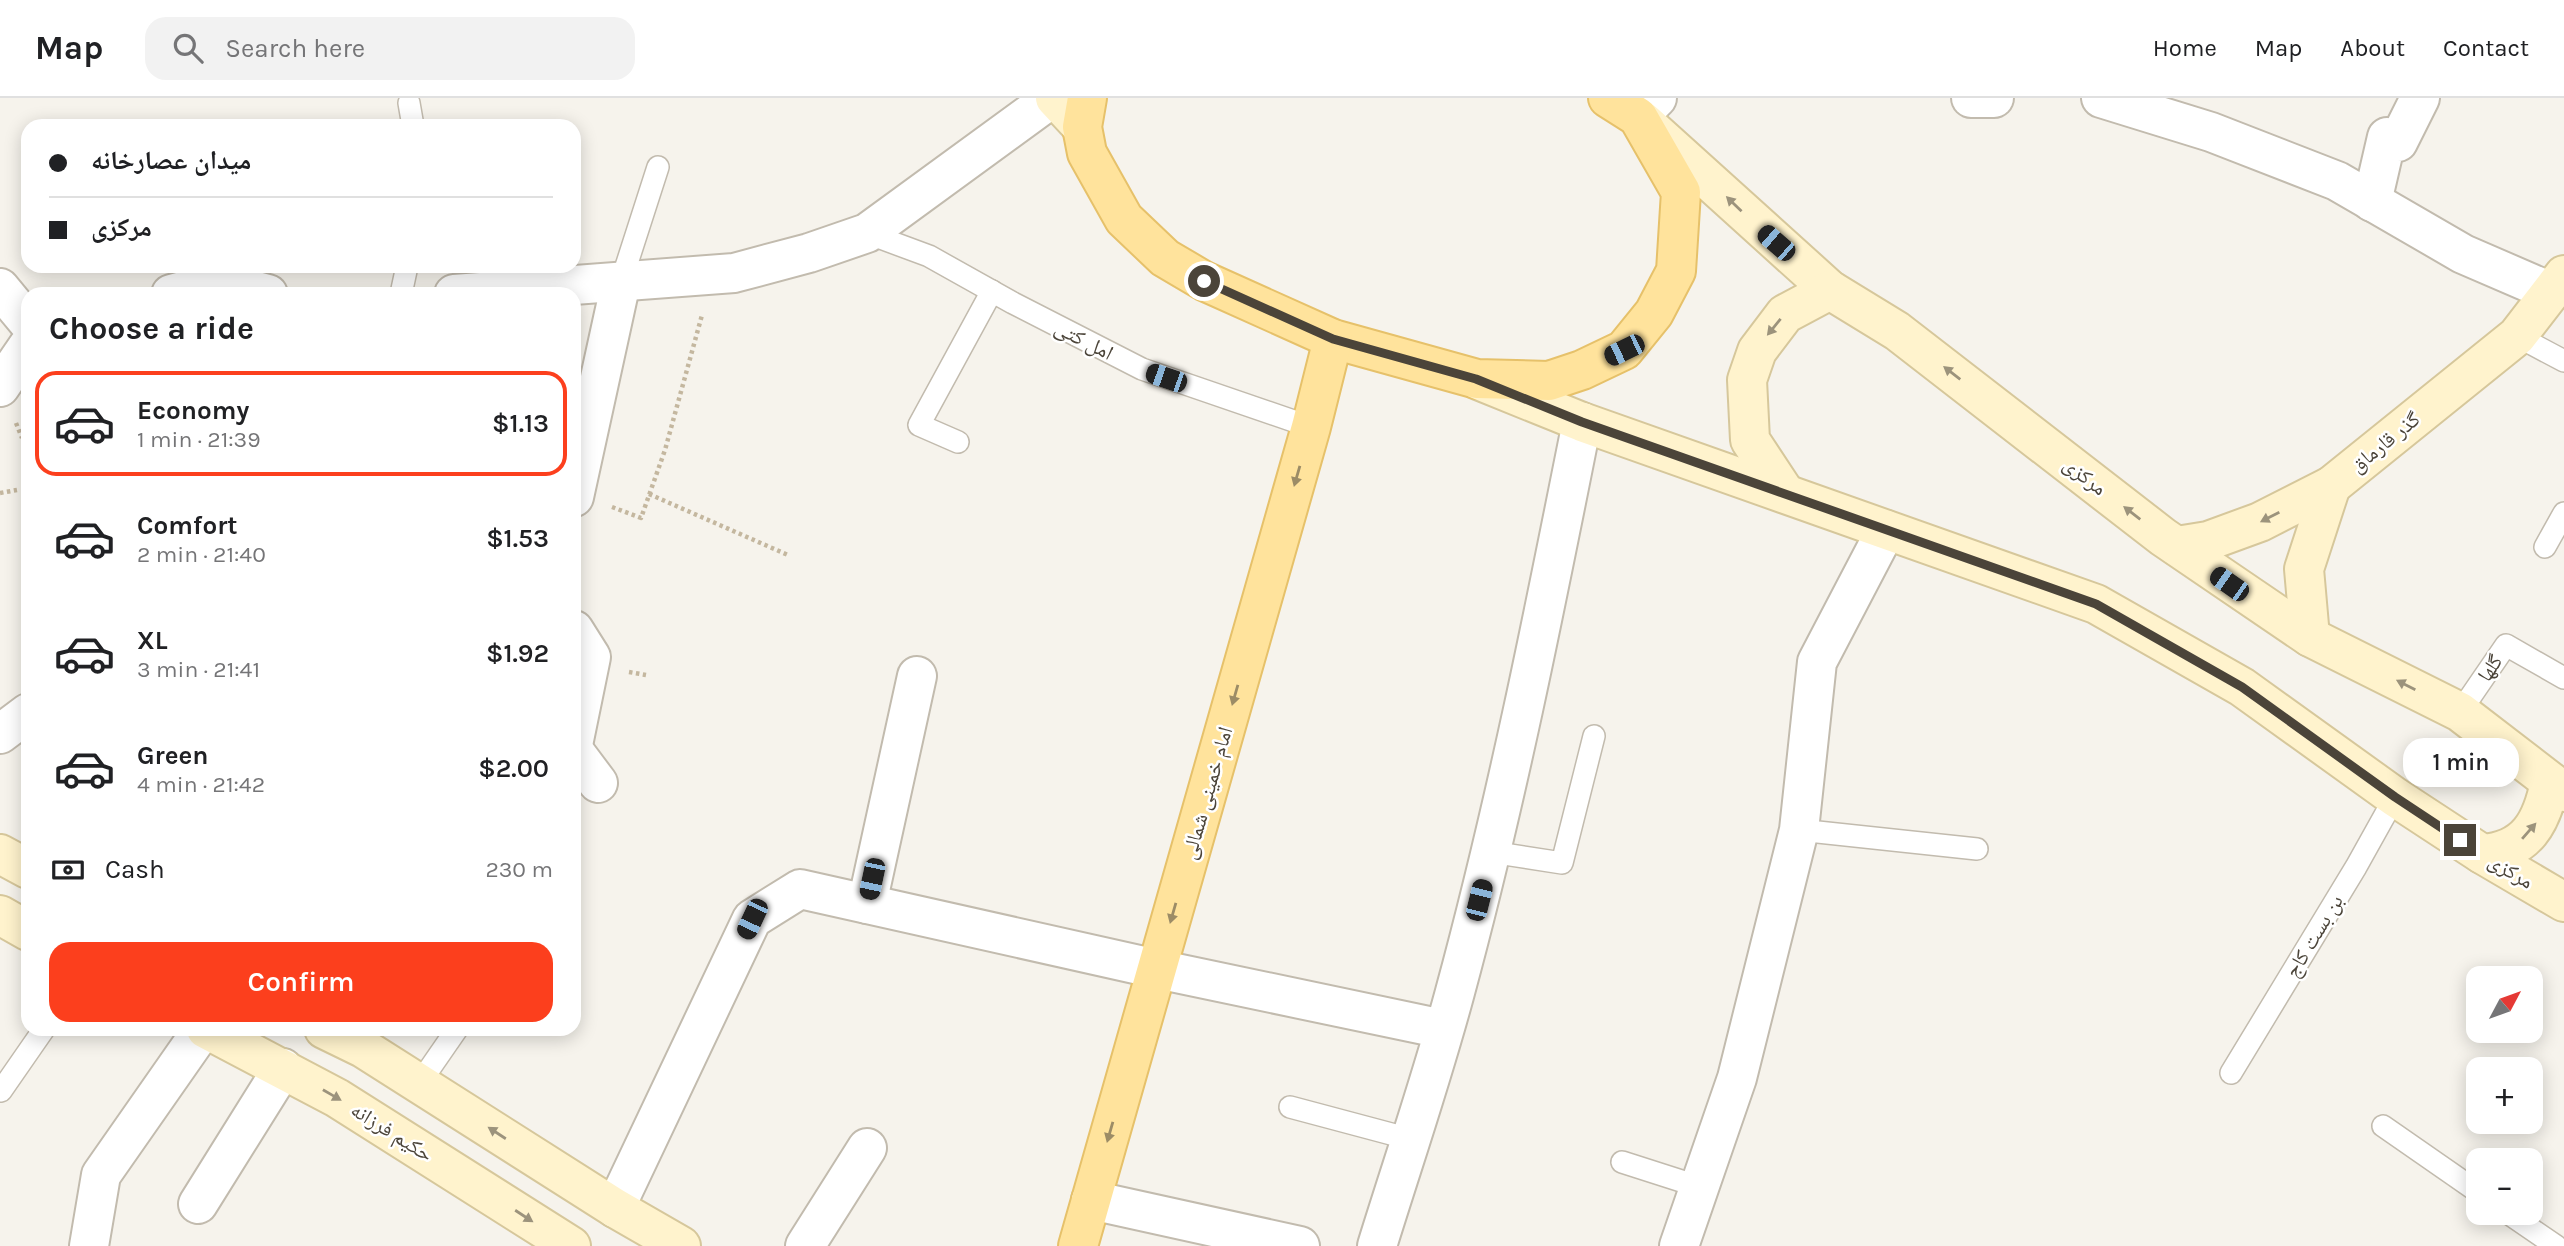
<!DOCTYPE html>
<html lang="en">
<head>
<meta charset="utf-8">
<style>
	:root { --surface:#fff; --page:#f2f2f2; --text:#202124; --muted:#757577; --line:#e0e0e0; --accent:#fc3f1d }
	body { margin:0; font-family:Karla,"Noto Naskh Arabic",sans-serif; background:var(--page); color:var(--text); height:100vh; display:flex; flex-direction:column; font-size:26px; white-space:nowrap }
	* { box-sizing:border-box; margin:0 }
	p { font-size:23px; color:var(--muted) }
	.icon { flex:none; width:38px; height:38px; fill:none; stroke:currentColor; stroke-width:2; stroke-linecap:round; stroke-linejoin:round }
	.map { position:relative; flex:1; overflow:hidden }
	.details { position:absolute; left:21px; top:189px; width:560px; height:749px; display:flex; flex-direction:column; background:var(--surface); border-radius:21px; box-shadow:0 4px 18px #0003 }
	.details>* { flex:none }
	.banner { position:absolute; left:21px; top:21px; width:560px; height:154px; border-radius:21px; box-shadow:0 4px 18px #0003; display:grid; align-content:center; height:154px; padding:0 28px; background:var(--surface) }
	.needle { width:46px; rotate:49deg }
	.fabs { position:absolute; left:2466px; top:868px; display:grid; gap:14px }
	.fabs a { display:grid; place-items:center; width:77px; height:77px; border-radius:14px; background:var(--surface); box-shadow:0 4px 18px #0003; font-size:35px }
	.end { position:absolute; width:32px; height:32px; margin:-16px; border:9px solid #4b4439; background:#fff; box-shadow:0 0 0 4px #fff }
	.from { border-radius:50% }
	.bubble { position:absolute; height:49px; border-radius:21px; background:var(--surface); box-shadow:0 4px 18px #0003; font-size:23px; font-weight:600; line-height:49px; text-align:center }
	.car { position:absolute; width:21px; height:42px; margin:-21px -10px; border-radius:9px; box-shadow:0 0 5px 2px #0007; background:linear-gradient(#222 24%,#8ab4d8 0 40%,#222 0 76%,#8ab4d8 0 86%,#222 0) }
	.banner b { display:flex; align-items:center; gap:24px; height:66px; font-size:26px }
	.banner b+b { border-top:2px solid var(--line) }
	.banner i { width:18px; height:18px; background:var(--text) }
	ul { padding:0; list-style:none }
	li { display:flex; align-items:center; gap:21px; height:105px; margin:0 14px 10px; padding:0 14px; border:4px solid transparent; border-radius:21px }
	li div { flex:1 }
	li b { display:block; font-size:26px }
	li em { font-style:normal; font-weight:600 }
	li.selected { border-color:var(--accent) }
	li>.icon { width:63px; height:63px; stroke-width:1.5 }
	h2 { padding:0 28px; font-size:32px; line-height:84px }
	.pay { display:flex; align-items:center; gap:18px; height:77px; padding:0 28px; font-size:26px }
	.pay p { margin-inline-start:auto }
	.action { display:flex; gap:14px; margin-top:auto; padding:14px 28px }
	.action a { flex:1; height:80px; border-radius:21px; background:var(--accent); color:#fff; font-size:28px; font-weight:600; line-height:80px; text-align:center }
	header { display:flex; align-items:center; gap:42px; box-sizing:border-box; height:98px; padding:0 35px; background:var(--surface); border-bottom:2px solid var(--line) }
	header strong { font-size:33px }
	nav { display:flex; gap:38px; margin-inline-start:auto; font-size:24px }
	.search { width:490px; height:63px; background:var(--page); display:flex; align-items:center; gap:18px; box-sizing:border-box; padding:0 24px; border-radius:21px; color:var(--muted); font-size:26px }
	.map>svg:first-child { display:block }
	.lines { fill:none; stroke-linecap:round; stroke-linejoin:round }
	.lane-casing { stroke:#c2bbae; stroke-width:24 }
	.street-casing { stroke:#c2bbae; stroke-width:42 }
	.secondary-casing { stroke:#d6c79b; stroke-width:42 }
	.primary-casing { stroke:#e6c16a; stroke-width:42 }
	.path { stroke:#c4b79f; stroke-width:4.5; stroke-dasharray:3.5 3.5; stroke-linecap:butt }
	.lane { stroke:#fff; stroke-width:21 }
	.street { stroke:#fff; stroke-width:38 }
	.secondary { stroke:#fff3cd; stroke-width:38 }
	.primary { stroke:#ffe39c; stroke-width:38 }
	.oneway { fill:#9c937c }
	.oneway2 { fill:#9c8c66 }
	.route { stroke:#4b4439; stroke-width:9 }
	.labels { text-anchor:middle; stroke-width:5; stroke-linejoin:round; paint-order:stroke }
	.street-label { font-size:21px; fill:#4b4439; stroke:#fff }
</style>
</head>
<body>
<header>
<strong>Map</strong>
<div class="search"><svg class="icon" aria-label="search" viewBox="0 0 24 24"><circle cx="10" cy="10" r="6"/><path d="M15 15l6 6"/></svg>Search here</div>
<nav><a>Home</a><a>Map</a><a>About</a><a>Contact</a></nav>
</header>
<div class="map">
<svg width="2564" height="1148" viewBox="0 0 2564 1148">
	<rect width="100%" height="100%" fill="#f6f3ec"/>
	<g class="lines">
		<defs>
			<g id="lane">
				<path d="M409 5 413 28"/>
				<path d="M867 135 929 158 1013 205 1142 271 1311 329"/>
				<path d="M621 184 658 69"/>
				<path d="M401 196 407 168"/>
				<path d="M2517 238 2564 263"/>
				<path d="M958 344 919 327 992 193"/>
				<path d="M2545 449 2564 415"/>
				<path d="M2460 614 2506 547 2564 580"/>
				<path d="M1799 732 1977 751"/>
				<path d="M1491 754 1562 765 1594 638"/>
				<path d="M2231 975 2356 769 2395 699"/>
				<path d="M419 986 457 931"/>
				<path d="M1 993 44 931"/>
				<path d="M1290 1009 1410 1041"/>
				<path d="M2383 1028 2478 1094"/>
				<path d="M1622 1064 1700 1089"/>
				<path d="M2508 1115 2556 1148"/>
			</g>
			<g id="street">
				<path d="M1971 0H1994"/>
				<path d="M2101 0 2211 34 2337 83 2463 156 2551 194"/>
				<path d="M1638 19 1657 0"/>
				<path d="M2372 104 2387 39 2398 44 2420 0"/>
				<path d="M0 190 28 224"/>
				<path d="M171 196 219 183 268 196"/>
				<path d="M454 196 734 175 809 155 867 135 1052 0"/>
				<path d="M0 289 28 248"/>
				<path d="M574 399 621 184"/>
				<path d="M574 532 591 559 574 642"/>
				<path d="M0 636 28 615"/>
				<path d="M574 653 598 685"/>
				<path d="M867 806 917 578"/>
				<path d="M1091 1102 1300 1148"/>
				<path d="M198 1106 283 970"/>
				<path d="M615 1110 752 821 800 791 1157 871 1443 931"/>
				<path d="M89 1148 101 1077 203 931"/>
				<path d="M805 1148 867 1050"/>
				<path d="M1377 1148C1403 1064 1432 980 1455 894 1506 706 1544 515 1582 324"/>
				<path d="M1679 1148 1737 980 1799 732 1817 564 1886 432"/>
			</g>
			<g id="secondary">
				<path d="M1055 0 1082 29"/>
				<path d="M1644 24 1830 192 1897 233 2163 439 2310 539 2460 614 2564 694"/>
				<path d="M1478 282 1582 324 2096 506 2242 589 2395 699 2482 756 2564 804"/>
				<path d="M1785 395 1750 342 1747 282 1757 253 1785 216 1830 192"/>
				<path d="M2177 448 2208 443 2260 424 2331 388 2517 238 2564 177"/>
				<path d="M2310 539 2304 471 2331 388"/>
				<path d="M0 756 28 771"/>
				<path d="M2482 756C2527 753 2542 724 2550 684"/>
				<path d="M0 817 28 833"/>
				<path d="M206 931 337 1000 571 1148"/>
				<path d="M324 931 363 950 615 1110 681 1148"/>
			</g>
			<g id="primary">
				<path d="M1087 0 1082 29 1087 55 1124 121 1165 160 1204 183 1333 241 1477 281 1549 283 1582 272 1624 252 1654 215 1676 173 1681 94 1638 19 1608 0"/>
				<path d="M1078 1148 1311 329 1333 241"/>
			</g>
		</defs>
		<use href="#lane" class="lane-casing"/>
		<use href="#street" class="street-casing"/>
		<use href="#secondary" class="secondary-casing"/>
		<use href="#primary" class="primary-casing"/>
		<g class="path">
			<path d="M16 325 22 340"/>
			<path d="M0 395 17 392"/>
			<path d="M649 396 788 457"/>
			<path d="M612 409 641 420 665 352 702 217"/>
			<path d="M629 574 646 577"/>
		</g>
		<use href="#lane" class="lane"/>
		<use href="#street" class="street"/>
		<use href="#secondary" class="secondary"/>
		<use href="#primary" class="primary"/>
	</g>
	<defs><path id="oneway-solid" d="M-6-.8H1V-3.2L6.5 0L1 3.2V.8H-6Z" transform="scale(1.75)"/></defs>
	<g class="oneway">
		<use href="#oneway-solid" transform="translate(1734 106) rotate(-136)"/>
		<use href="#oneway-solid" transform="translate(1774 229) rotate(129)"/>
		<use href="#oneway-solid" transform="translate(1952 275) rotate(-142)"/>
		<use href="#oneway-solid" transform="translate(2132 415) rotate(-142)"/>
		<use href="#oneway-solid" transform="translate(2270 419) rotate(153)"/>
		<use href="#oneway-solid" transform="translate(2406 587) rotate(-153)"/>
		<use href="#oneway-solid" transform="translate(2529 733) rotate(-49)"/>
		<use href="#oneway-solid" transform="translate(332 997) rotate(30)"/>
		<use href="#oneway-solid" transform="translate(497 1035) rotate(-147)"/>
		<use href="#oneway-solid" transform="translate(524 1118) rotate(33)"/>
	</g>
	<g class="oneway2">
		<use href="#oneway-solid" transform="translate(1297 378) rotate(106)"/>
		<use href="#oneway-solid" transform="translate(1235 597) rotate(106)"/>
		<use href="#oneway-solid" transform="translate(1173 815) rotate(106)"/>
		<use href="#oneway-solid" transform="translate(1110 1034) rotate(106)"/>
	</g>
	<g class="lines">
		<path class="route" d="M1204 183 1333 241 1476 281 1582 324 2096 506 2242 589 2395 699 2460 742"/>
	</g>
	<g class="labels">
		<g class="street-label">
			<text transform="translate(1084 242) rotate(27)" y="7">امل کتی</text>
			<text transform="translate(2385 344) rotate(-39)" y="7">گذر قارماق</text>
			<text transform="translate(2085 378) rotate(38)" y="7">مرکزی</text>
			<text transform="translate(2490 570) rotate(-56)" y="7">گلها</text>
			<text transform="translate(1207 695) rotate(-74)" y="7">امام خمینی شمالی</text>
			<text transform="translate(2511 773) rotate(31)" y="7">مرکزی</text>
			<text transform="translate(2314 838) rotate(-59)" y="7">بن بست کاج</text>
			<text transform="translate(392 1034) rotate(32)" y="7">حکیم فرزانه</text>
		</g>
	</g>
</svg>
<div class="fabs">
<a><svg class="needle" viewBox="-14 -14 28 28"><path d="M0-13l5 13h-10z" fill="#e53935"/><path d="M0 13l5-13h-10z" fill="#757577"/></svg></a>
<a>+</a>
<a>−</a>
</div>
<i class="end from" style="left:1204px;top:183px"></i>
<i class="end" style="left:2460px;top:742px"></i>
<div class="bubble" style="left:2403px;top:640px;width:116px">1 min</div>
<i class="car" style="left:1776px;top:145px;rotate:311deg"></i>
<i class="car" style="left:1624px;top:252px;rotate:244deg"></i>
<i class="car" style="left:1166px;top:280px;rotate:289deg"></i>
<i class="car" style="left:2229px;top:486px;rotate:305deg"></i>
<i class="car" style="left:872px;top:781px;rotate:192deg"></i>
<i class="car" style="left:1479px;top:802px;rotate:14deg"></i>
<i class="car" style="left:752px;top:821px;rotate:205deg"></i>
<div class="banner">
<b><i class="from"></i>میدان عصارخانه</b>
<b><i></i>مرکزی</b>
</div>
<section class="details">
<h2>Choose a ride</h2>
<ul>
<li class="selected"><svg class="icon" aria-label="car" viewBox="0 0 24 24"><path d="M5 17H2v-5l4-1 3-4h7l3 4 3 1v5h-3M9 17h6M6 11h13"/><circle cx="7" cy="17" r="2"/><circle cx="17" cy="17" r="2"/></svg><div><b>Economy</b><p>1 min · 21:39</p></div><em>$1.13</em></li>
<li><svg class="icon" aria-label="car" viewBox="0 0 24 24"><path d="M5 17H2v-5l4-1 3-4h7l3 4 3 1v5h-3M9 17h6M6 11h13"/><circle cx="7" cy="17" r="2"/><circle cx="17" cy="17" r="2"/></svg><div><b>Comfort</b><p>2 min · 21:40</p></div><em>$1.53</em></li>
<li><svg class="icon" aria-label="car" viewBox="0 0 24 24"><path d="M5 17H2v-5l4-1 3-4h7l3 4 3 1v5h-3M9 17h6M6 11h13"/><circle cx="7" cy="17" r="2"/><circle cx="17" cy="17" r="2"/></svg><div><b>XL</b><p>3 min · 21:41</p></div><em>$1.92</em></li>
<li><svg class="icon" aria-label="car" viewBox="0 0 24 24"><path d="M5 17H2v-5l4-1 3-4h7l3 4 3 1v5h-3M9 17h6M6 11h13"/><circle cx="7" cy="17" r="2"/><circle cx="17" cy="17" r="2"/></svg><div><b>Green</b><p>4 min · 21:42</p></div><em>$2.00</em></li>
</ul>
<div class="pay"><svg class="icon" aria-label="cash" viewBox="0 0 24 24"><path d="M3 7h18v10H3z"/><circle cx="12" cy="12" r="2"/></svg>Cash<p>230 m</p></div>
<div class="action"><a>Confirm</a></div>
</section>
</div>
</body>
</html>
